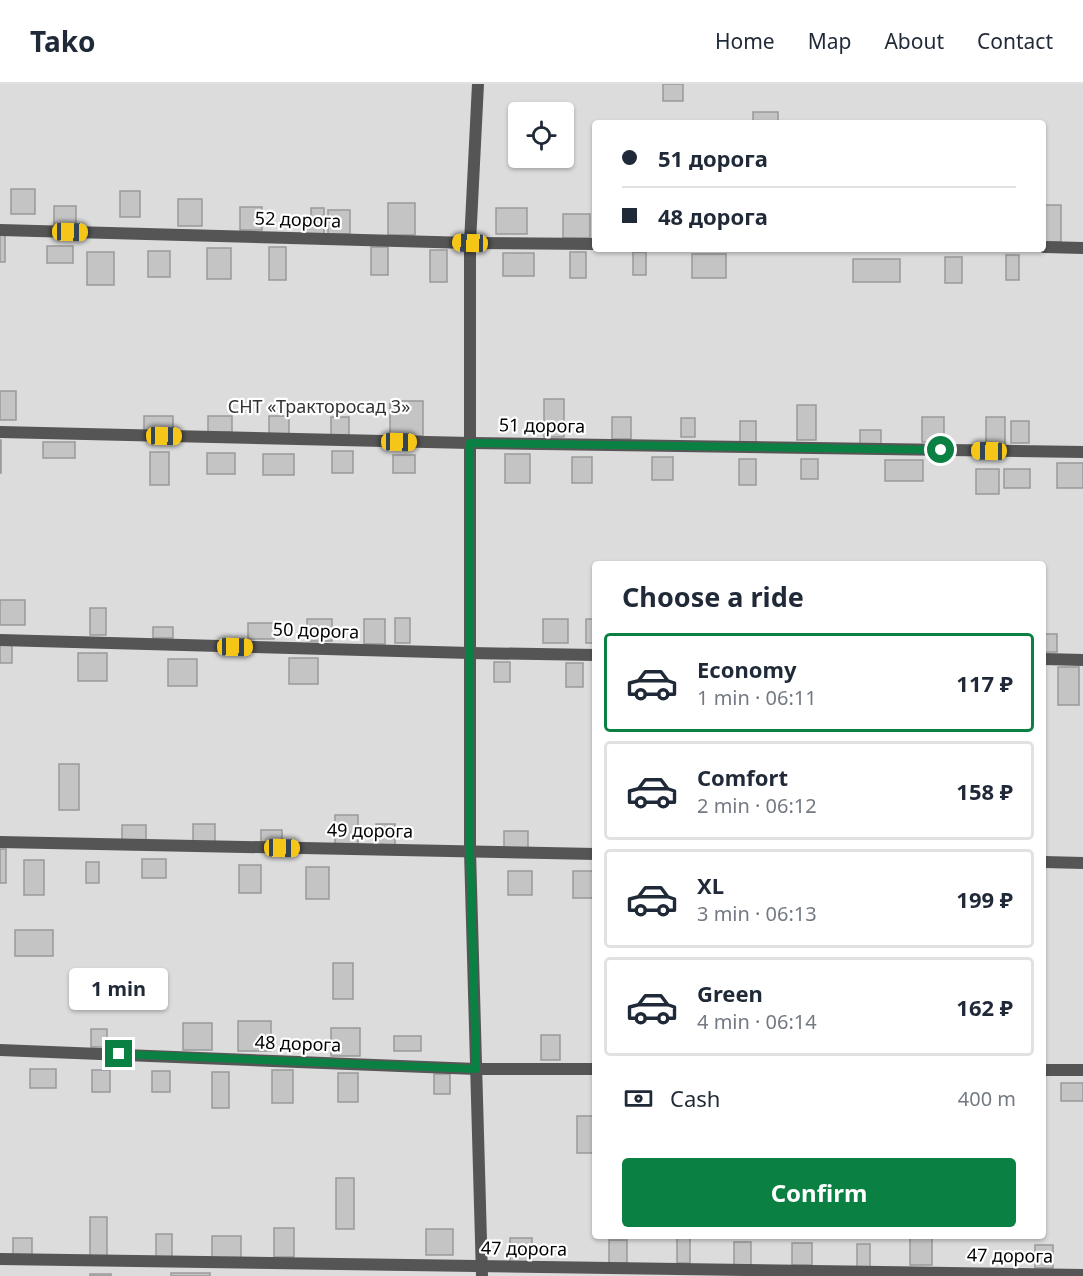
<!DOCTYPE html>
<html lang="en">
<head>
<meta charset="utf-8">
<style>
	:root { --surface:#fff; --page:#f2f2f3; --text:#1f2937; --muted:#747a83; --line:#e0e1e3; --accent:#0b8043 }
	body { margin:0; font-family:"Noto Sans",sans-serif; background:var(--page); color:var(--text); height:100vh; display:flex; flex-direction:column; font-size:22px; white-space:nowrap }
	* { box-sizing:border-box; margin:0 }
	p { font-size:20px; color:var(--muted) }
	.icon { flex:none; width:33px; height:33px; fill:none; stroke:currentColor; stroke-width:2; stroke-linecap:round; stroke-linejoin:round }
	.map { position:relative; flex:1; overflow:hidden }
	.details { position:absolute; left:592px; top:477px; width:454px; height:678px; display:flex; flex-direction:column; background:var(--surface); border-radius:6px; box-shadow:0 2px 4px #0004 }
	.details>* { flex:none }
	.top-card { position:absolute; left:592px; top:36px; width:454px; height:132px; border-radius:6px; box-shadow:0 2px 4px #0004; display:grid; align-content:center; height:132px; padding:0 30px; background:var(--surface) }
	.fabs { position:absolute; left:508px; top:18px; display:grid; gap:12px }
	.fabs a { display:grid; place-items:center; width:66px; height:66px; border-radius:6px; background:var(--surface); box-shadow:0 2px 4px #0004; font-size:30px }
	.end { position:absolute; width:27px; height:27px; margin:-14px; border:8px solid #0b8043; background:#fff; box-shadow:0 0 0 3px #fff }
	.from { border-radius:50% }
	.bubble { position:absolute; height:42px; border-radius:6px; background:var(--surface); box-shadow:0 2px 4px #0004; font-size:20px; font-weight:700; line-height:42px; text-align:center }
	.car { position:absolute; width:18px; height:36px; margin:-18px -9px; border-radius:8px; box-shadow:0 0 4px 2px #0007; background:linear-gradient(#f5c518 24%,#345 0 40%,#f5c518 0 76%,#345 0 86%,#f5c518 0) }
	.top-card b { display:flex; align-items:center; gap:21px; height:57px; font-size:22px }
	.top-card b+b { border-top:2px solid var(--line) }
	.top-card i { width:15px; height:15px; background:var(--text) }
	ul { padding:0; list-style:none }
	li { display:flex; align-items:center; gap:18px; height:99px; margin:0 12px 9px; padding:0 18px; border:3px solid var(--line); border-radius:6px }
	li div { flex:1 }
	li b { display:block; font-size:22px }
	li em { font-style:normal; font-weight:700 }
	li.selected { border-color:var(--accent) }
	li>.icon { width:54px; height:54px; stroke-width:1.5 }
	h2 { padding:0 30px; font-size:27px; line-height:72px }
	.pay { display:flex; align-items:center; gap:15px; height:66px; padding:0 30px; font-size:22px }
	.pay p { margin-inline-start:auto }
	.action { display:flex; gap:12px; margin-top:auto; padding:12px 30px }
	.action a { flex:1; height:69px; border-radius:6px; background:var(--accent); color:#fff; font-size:24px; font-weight:700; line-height:69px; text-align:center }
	header { display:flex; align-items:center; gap:36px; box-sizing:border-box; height:84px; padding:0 30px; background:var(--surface); border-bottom:2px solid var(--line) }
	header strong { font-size:28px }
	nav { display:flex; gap:33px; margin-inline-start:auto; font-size:21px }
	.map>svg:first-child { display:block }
	.garden { fill:#dcdcdc; fill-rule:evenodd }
	.building { fill:#c4c4c4; stroke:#999; stroke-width:1.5 }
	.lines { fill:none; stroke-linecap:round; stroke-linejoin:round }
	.minor { stroke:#555; stroke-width:12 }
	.route { stroke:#0b8043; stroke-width:8 }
	.labels { text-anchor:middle; stroke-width:4.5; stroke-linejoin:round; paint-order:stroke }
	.street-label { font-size:18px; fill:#000; stroke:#fff }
	.park-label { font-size:18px; fill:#333; stroke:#fff }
</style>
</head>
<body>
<header>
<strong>Tako</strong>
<nav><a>Home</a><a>Map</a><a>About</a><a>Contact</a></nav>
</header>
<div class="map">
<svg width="1083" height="1192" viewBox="0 0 1083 1192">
	<rect width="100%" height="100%" fill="#fff"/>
	<path class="garden" d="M0 0H1083V1192H0ZM519 28H564V74H519ZM596 39H1044V165H596ZM596 480H1044V1152H596Z"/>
	<g class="building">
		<rect x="663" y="0" width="20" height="17"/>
		<rect x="753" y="28" width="25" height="11"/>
		<rect x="11" y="105" width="24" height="25"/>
		<rect x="120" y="107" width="20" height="26"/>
		<rect x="178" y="115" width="24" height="27"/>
		<rect x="388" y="119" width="27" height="32"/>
		<rect x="1044" y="121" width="17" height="37"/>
		<rect x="54" y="122" width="22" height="21"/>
		<rect x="240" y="123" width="22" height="23"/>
		<path d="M311 124H324V150H303V135H311Z"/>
		<rect x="496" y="124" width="31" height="26"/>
		<rect x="328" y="126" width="22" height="24"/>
		<rect x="563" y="130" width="27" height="24"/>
		<rect x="0" y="151" width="5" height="27"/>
		<rect x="47" y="162" width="26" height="17"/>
		<rect x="269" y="163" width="17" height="33"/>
		<rect x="371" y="163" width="17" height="28"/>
		<rect x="207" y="164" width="24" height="31"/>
		<rect x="430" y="166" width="17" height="32"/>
		<rect x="148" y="167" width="22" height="26"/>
		<rect x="87" y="168" width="27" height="33"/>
		<rect x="570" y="168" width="16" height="26"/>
		<rect x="633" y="168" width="13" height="23"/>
		<rect x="503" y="169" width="31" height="23"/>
		<rect x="692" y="170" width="34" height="24"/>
		<rect x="1006" y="171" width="13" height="25"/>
		<rect x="945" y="173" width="17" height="26"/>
		<rect x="853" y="175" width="47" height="23"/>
		<rect x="0" y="307" width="16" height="29"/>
		<rect x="544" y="315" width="20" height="38"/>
		<rect x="390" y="317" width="33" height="35"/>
		<rect x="797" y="321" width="19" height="35"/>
		<rect x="144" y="332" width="29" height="16"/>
		<rect x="208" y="332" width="24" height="16"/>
		<rect x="269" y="332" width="20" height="19"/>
		<rect x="331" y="333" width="18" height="19"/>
		<rect x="612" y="333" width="19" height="22"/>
		<rect x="922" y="333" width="22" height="25"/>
		<rect x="986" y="333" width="19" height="27"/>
		<rect x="681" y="334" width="14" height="19"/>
		<rect x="740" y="337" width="16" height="22"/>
		<rect x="1011" y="337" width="18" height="22"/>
		<rect x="860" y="346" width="21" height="14"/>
		<rect x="0" y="356" width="1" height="33"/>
		<rect x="43" y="358" width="32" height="16"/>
		<rect x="332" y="367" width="21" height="22"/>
		<rect x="150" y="368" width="19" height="33"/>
		<rect x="207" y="369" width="28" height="21"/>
		<rect x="263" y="370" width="31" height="21"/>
		<rect x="505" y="370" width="25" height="29"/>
		<rect x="393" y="371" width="22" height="18"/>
		<rect x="572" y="373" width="20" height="26"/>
		<rect x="652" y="373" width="21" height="23"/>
		<rect x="739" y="375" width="17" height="26"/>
		<rect x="801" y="375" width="17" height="20"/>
		<rect x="885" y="376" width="38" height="21"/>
		<rect x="1057" y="379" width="26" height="25"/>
		<rect x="976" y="385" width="23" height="25"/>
		<rect x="1004" y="385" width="26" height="19"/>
		<rect x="0" y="516" width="25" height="25"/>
		<rect x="90" y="524" width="16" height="27"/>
		<rect x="395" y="534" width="15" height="25"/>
		<rect x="307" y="535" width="25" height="22"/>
		<rect x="364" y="535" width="21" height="25"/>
		<rect x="543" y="535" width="25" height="24"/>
		<rect x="586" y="535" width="10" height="24"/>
		<rect x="248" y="539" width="26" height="16"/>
		<rect x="153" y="543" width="20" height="11"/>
		<rect x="1044" y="550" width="13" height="18"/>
		<rect x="0" y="560" width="12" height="19"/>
		<rect x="78" y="569" width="29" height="28"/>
		<rect x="289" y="574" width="29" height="26"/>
		<rect x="168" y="575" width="29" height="27"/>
		<rect x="494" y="578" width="16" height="20"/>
		<rect x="566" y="579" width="17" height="24"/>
		<rect x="1058" y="583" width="21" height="38"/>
		<rect x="59" y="680" width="20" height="46"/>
		<rect x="335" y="731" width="23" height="31"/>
		<rect x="193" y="740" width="22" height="18"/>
		<rect x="376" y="740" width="19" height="22"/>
		<rect x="122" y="741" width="24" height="17"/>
		<rect x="261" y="746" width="21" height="15"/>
		<rect x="504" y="747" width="24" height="19"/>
		<rect x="0" y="765" width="6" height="34"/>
		<rect x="142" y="775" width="24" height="19"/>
		<rect x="24" y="776" width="20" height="35"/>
		<rect x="86" y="778" width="13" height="21"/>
		<rect x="239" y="781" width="22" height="28"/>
		<rect x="306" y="783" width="23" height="32"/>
		<rect x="508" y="787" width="24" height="24"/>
		<rect x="573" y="787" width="23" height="27"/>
		<rect x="15" y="846" width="38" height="26"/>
		<rect x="333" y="879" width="20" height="36"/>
		<rect x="238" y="937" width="33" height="30"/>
		<rect x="183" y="939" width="29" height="27"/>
		<rect x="331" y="944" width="29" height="28"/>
		<rect x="91" y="945" width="16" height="18"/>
		<rect x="541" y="951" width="19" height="25"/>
		<rect x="394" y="952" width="27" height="15"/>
		<rect x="30" y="985" width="26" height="19"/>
		<rect x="92" y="986" width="18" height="22"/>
		<rect x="272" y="986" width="21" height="33"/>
		<rect x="152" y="987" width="18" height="21"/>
		<rect x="212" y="988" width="17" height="36"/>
		<rect x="338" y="989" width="20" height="29"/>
		<rect x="434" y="990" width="16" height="20"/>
		<rect x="1061" y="999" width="22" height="18"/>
		<rect x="577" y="1032" width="19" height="37"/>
		<rect x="336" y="1094" width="18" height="51"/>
		<rect x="90" y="1133" width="17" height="39"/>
		<rect x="274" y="1144" width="20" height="29"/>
		<rect x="426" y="1145" width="27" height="26"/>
		<rect x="156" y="1150" width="16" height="24"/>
		<rect x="212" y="1152" width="29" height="22"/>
		<rect x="910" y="1152" width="22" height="29"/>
		<rect x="677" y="1153" width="13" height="26"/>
		<rect x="13" y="1154" width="19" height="17"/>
		<rect x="510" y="1154" width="22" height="24"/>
		<rect x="609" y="1156" width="18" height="23"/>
		<rect x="734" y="1158" width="17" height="23"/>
		<rect x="792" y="1159" width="20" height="22"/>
		<rect x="857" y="1160" width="13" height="23"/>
		<rect x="1035" y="1161" width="18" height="23"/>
		<rect x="171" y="1189" width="39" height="3"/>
		<rect x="90" y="1190" width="21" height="2"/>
	</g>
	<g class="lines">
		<g class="minor">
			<path d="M478 0 470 159V767L482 1192"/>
			<path d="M0 146 470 159 596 160"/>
			<path d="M1044 163 1083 164"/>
			<path d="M0 348 470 359 1083 368"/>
			<path d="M0 556 470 569 596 571"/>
			<path d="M1044 575 1083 576"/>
			<path d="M0 758 596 770"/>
			<path d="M1044 778 1083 779"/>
			<path d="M0 966 476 985H596"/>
			<path d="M1044 986H1083"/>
			<path d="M0 1175 1083 1191"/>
		</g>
	</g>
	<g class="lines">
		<path class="route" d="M119 970 476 985 470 767V359L941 366"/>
	</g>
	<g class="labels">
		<g class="street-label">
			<text transform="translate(298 136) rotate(2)" y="6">52 дорога</text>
			<text transform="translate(542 342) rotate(1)" y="6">51 дорога</text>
			<text transform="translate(316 547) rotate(2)" y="6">50 дорога</text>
			<text transform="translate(370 747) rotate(1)" y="6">49 дорога</text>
			<text transform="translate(298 960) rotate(2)" y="6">48 дорога</text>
			<text transform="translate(524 1165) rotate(1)" y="6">47 дорога</text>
			<text transform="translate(1010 1172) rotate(1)" y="6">47 дорога</text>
		</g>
		<g class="park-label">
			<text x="319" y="329">СНТ «Тракторосад 3»</text>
		</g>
	</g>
</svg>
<div class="fabs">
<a><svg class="icon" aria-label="locate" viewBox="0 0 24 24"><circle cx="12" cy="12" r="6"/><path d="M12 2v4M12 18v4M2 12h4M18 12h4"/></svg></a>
</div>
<i class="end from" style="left:941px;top:366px"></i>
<i class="end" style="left:119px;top:970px"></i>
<div class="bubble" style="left:69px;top:884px;width:99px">1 min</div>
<i class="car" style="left:70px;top:148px;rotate:91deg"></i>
<i class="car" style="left:470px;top:159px;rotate:272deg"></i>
<i class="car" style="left:164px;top:352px;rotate:91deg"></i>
<i class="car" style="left:399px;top:358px;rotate:91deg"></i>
<i class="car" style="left:989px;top:367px;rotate:271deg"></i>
<i class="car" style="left:235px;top:563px;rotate:91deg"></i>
<i class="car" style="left:282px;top:764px;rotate:91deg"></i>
<div class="top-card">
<b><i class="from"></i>51 дорога</b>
<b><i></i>48 дорога</b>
</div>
<section class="details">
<h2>Choose a ride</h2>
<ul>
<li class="selected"><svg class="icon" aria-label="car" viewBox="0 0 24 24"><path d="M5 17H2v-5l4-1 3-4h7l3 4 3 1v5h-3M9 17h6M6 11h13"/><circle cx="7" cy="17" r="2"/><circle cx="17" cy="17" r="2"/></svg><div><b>Economy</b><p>1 min · 06:11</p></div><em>117 ₽</em></li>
<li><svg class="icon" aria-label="car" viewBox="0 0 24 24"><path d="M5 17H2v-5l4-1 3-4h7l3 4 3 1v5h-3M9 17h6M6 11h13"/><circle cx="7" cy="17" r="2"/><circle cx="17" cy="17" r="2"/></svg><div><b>Comfort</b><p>2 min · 06:12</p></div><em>158 ₽</em></li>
<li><svg class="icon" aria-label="car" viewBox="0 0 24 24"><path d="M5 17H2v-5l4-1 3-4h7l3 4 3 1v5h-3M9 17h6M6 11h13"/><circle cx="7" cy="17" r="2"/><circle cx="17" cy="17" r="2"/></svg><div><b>XL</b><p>3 min · 06:13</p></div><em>199 ₽</em></li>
<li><svg class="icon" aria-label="car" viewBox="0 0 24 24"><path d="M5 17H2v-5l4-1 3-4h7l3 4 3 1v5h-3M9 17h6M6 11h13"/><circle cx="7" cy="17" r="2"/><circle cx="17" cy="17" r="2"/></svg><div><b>Green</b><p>4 min · 06:14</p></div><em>162 ₽</em></li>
</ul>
<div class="pay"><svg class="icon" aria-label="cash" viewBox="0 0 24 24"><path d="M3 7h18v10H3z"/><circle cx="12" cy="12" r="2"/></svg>Cash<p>400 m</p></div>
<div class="action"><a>Confirm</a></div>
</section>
</div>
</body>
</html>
